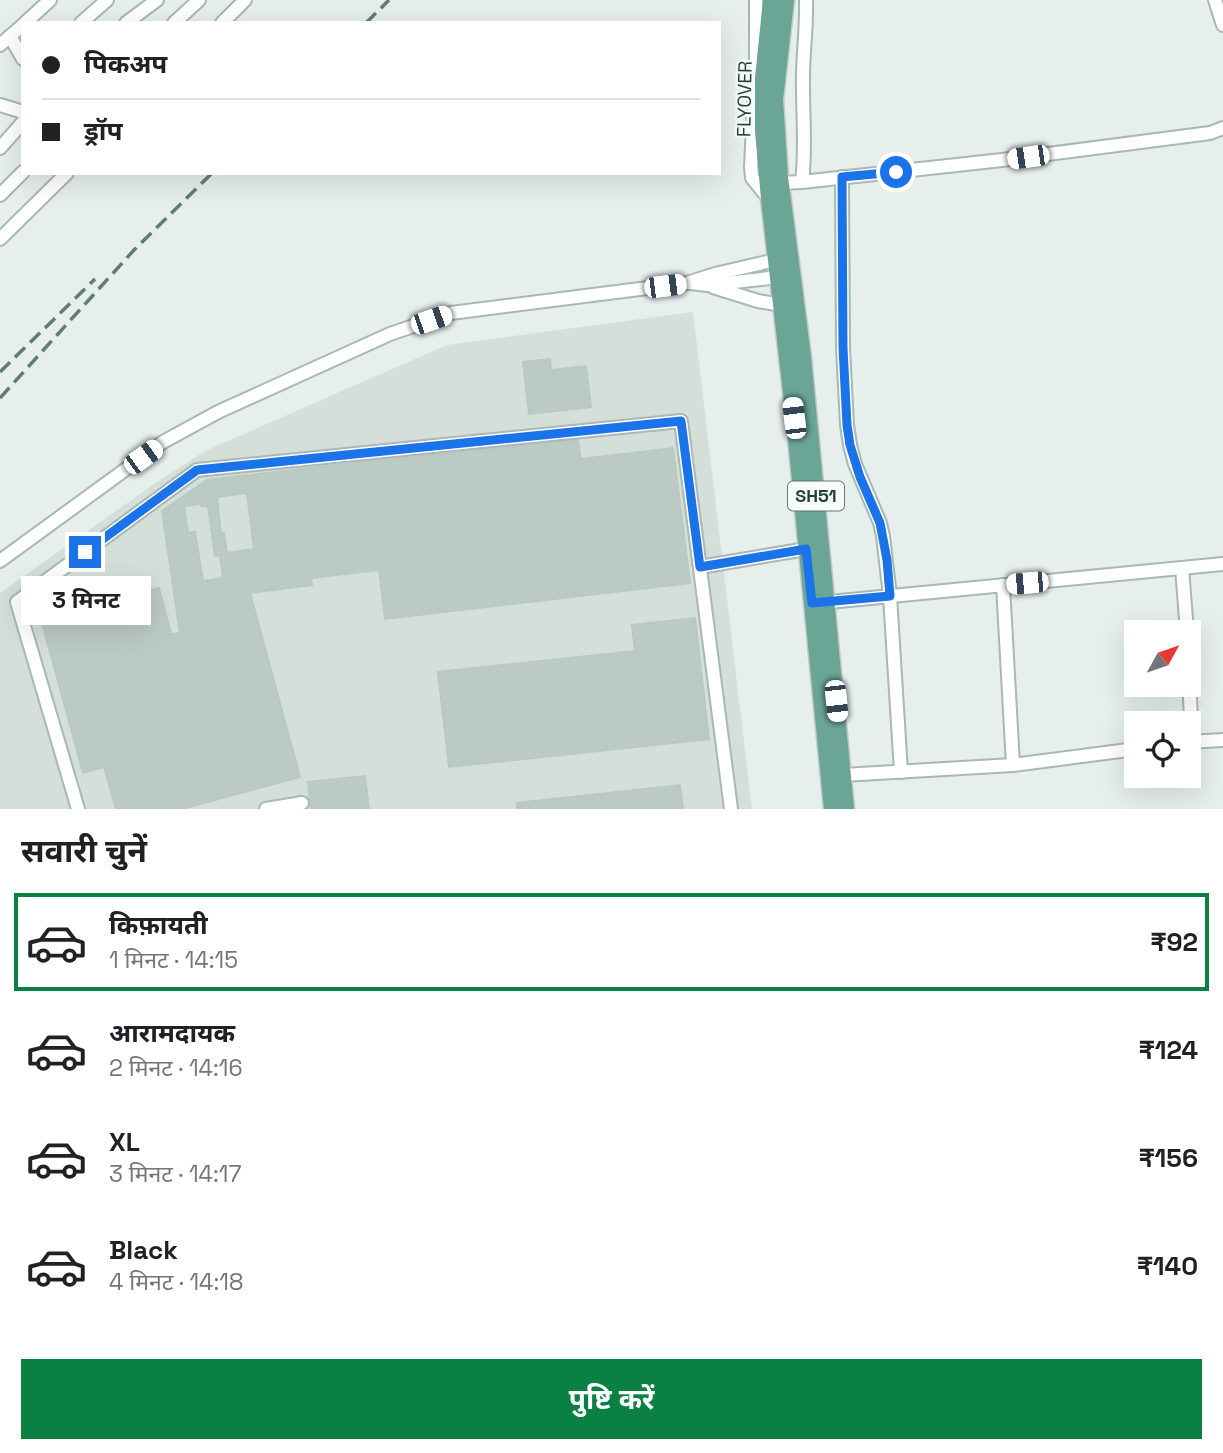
<!DOCTYPE html>
<html lang="hi">
<head>
<meta charset="utf-8">
<style>
	:root { --surface:#fff; --page:#f2f2f2; --text:#202124; --muted:#757577; --line:#e0e0e0; --accent:#0b8043 }
	body { margin:0; font-family:"Space Grotesk","Noto Sans Devanagari",sans-serif; background:var(--page); color:var(--text); height:100vh; display:flex; flex-direction:column; font-size:26px; white-space:nowrap }
	* { box-sizing:border-box; margin:0 }
	p { font-size:23px; color:var(--muted) }
	.icon { flex:none; width:38px; height:38px; fill:none; stroke:currentColor; stroke-width:2; stroke-linecap:round; stroke-linejoin:round }
	.map { position:relative; height:809px; overflow:hidden }
	.details { display:flex; flex-direction:column; background:var(--surface); flex:1 }
	.details>* { flex:none }
	.banner { position:absolute; left:21px; top:21px; width:700px; height:154px; border-radius:0px; box-shadow:0 7px 28px #0002; display:grid; align-content:center; height:154px; padding:0 21px; background:var(--surface) }
	.needle { width:46px; rotate:50deg }
	.tools { position:absolute; left:1124px; top:620px; display:grid; gap:14px }
	.tools a { display:grid; place-items:center; width:77px; height:77px; border-radius:0px; background:var(--surface); box-shadow:0 7px 28px #0002; font-size:35px }
	.end { position:absolute; width:32px; height:32px; margin:-16px; border:9px solid #1a73e8; background:#fff; box-shadow:0 0 0 4px #fff }
	.from { border-radius:50% }
	.bubble { position:absolute; height:49px; border-radius:0px; background:var(--surface); box-shadow:0 7px 28px #0002; font-size:23px; font-weight:700; line-height:49px; text-align:center }
	.car { position:absolute; width:21px; height:42px; margin:-21px -10px; border-radius:9px; box-shadow:0 0 5px 2px #0007; background:linear-gradient(#fff 24%,#345 0 40%,#fff 0 76%,#345 0 86%,#fff 0) }
	.banner b { display:flex; align-items:center; gap:24px; height:66px; font-size:26px }
	.banner b+b { border-top:2px solid var(--line) }
	.banner i { width:18px; height:18px; background:var(--text) }
	ul { padding:0; list-style:none }
	li { display:flex; align-items:center; gap:21px; height:98px; margin:0 14px 10px; padding:0 7px; border:4px solid transparent; border-radius:0px }
	li div { flex:1 }
	li b { display:block; font-size:26px }
	li em { font-style:normal; font-weight:700 }
	li.active { border-color:var(--accent) }
	li>.icon { width:63px; height:63px; stroke-width:1.5 }
	h2 { padding:0 21px; font-size:32px; line-height:84px }
	.action { display:flex; gap:14px; margin-top:auto; padding:14px 21px }
	.action a { flex:1; height:80px; border-radius:0px; background:var(--accent); color:#fff; font-size:28px; font-weight:700; line-height:80px; text-align:center }
	.map>svg:first-child { display:block }
	.built { fill:#d4dfda }
	.building { fill:#bbcac4; stroke:#b8c9c2; stroke-width:2; fill-rule:evenodd }
	.lines { fill:none; stroke-linecap:round; stroke-linejoin:round }
	.minor-casing { stroke:#a8b8b2; stroke-width:16 }
	.major-casing { stroke:#c2cac8; stroke-width:19 }
	.minor { stroke:#fff; stroke-width:12 }
	.major { stroke:#6aa596; stroke-width:16 }
	.rail { stroke:#5f7d75; stroke-width:3.5; stroke-dasharray:14 7; stroke-linecap:butt }
	.route { stroke:#1a73e8; stroke-width:9 }
	.labels { text-anchor:middle; stroke-width:5; stroke-linejoin:round; paint-order:stroke }
	.shield { fill:#f7fbf9; stroke:#637a73; stroke-width:2 }
	.shield-label { font-size:18px; font-weight:bold; fill:#24423a }
	.street-label { font-size:19px; fill:#24423a; stroke:#f7fbf9 }
</style>
</head>
<body>
<div class="map">
<svg width="1223" height="809" viewBox="0 0 1223 809">
	<rect width="100%" height="100%" fill="#e6efeb"/>
	<path class="built" d="M693 312 752 809H0V593L154 484 205 451 447 345Z"/>
	<g class="building">
		<path d="M550 359 551 370 586 366 591 407 529 414 523 362Z"/>
		<path d="M578 440 581 459 673 448 690 583 385 619 379 570 311 578 312 585 250 593 300 777 182 809H116L104 767 83 773 41 619 159 588 171 634 180 633 162 511 207 480 327 466ZM247 493 254 549 227 553 224 533 221 534 217 497ZM201 504V506H208L215 556 220 555 223 578 203 581 195 532 188 533 184 506Z"/>
		<path d="M695 618 709 739 449 767 438 672 635 651 632 625Z"/>
		<path d="M365 776 369 809H311L308 782Z"/>
		<path d="M680 785 683 809H517V803Z"/>
	</g>
	<g class="lines">
		<defs>
			<g id="minor">
				<path d="M756 0V60L751 167 752 178 769 199"/>
				<path d="M1215 0 1223 25"/>
				<path d="M25 23 50 0"/>
				<path d="M81 23 107 0"/>
				<path d="M126 23 157 0"/>
				<path d="M174 23 199 0"/>
				<path d="M222 23 245 0"/>
				<path d="M10 36 23 59"/>
				<path d="M0 45 23 25"/>
				<path d="M0 105 23 112"/>
				<path d="M0 148 23 122"/>
				<path d="M842 177 843 348 847 425 850 445 855 464 880 523 883 536 890 596 901 772"/>
				<path d="M802 182 1002 160 1210 133 1223 128"/>
				<path d="M780 183 802 182C806 149 803 121 803 88 802 59 807 29 806 0"/>
				<path d="M0 195 23 172"/>
				<path d="M0 239 67 173"/>
				<path d="M691 283 707 285 779 277"/>
				<path d="M713 287 758 301 781 305"/>
				<path d="M0 561 163 442 218 412 390 334 451 313 687 283 715 274 776 260"/>
				<path d="M700 567 806 549"/>
				<path d="M1182 568 1187 632"/>
				<path d="M1003 585 1013 765"/>
				<path d="M819 603 1223 564"/>
				<path d="M1188 654 1192 742"/>
				<path d="M1188 742 1223 740"/>
				<path d="M843 775 1013 765 1136 749"/>
				<path d="M78 809 17 602 197 470 681 421 731 809"/>
				<path d="M266 809 302 803"/>
			</g>
			<g id="major">
				<path d="M771 0 763 78V131L769 199 794 418 832 809"/>
				<path d="M786 0 775 100 780 177 803 357 846 809"/>
			</g>
		</defs>
		<use href="#minor" class="minor-casing"/>
		<use href="#major" class="major-casing"/>
		<use href="#minor" class="minor"/>
		<use href="#major" class="major"/>
		<g class="rail">
			<path d="M366 23 389 0"/>
			<path d="M0 372 95 279"/>
			<path d="M0 398 134 250 212 173"/>
		</g>
	</g>
	<g class="lines">
		<path class="route" d="M85 552 197 470 681 421 700 567 806 549 812 603 890 596 887 560 880 523 860 477 850 445 847 425 843 348 842 177 896 172"/>
	</g>
	<g class="labels">
		<rect class="shield" x="788" y="481.5" width="56" height="29" rx="5"/>
		<g class="shield-label">
			<text x="816" y="502">SH51</text>
		</g>
		<g class="street-label">
			<text transform="translate(744 99) rotate(-89)" y="7">FLYOVER</text>
		</g>
	</g>
</svg>
<div class="tools">
<a><svg class="needle" viewBox="-14 -14 28 28"><path d="M0-13l5 13h-10z" fill="#e53935"/><path d="M0 13l5-13h-10z" fill="#757577"/></svg></a>
<a><svg class="icon" aria-label="locate" viewBox="0 0 24 24"><circle cx="12" cy="12" r="6"/><path d="M12 2v4M12 18v4M2 12h4M18 12h4"/></svg></a>
</div>
<i class="end from" style="left:896px;top:172px"></i>
<i class="end" style="left:85px;top:552px"></i>
<div class="bubble" style="left:21px;top:576px;width:130px">3 मिनट</div>
<i class="car" style="left:1028px;top:157px;rotate:262deg"></i>
<i class="car" style="left:665px;top:286px;rotate:83deg"></i>
<i class="car" style="left:431px;top:320px;rotate:71deg"></i>
<i class="car" style="left:794px;top:418px;rotate:353deg"></i>
<i class="car" style="left:143px;top:457px;rotate:54deg"></i>
<i class="car" style="left:1027px;top:583px;rotate:265deg"></i>
<i class="car" style="left:836px;top:701px;rotate:174deg"></i>
<div class="banner">
<b><i class="from"></i>पिकअप</b>
<b><i></i>ड्रॉप</b>
</div>
</div>
<section class="details">
<h2>सवारी चुनें</h2>
<ul>
<li class="active"><svg class="icon" aria-label="car" viewBox="0 0 24 24"><path d="M5 17H2v-5l4-1 3-4h7l3 4 3 1v5h-3M9 17h6M6 11h13"/><circle cx="7" cy="17" r="2"/><circle cx="17" cy="17" r="2"/></svg><div><b>किफ़ायती</b><p>1 मिनट · 14:15</p></div><em>₹92</em></li>
<li><svg class="icon" aria-label="car" viewBox="0 0 24 24"><path d="M5 17H2v-5l4-1 3-4h7l3 4 3 1v5h-3M9 17h6M6 11h13"/><circle cx="7" cy="17" r="2"/><circle cx="17" cy="17" r="2"/></svg><div><b>आरामदायक</b><p>2 मिनट · 14:16</p></div><em>₹124</em></li>
<li><svg class="icon" aria-label="car" viewBox="0 0 24 24"><path d="M5 17H2v-5l4-1 3-4h7l3 4 3 1v5h-3M9 17h6M6 11h13"/><circle cx="7" cy="17" r="2"/><circle cx="17" cy="17" r="2"/></svg><div><b>XL</b><p>3 मिनट · 14:17</p></div><em>₹156</em></li>
<li><svg class="icon" aria-label="car" viewBox="0 0 24 24"><path d="M5 17H2v-5l4-1 3-4h7l3 4 3 1v5h-3M9 17h6M6 11h13"/><circle cx="7" cy="17" r="2"/><circle cx="17" cy="17" r="2"/></svg><div><b>Black</b><p>4 मिनट · 14:18</p></div><em>₹140</em></li>
</ul>
<div class="action"><a>पुष्टि करें</a></div>
</section>
</body>
</html>
